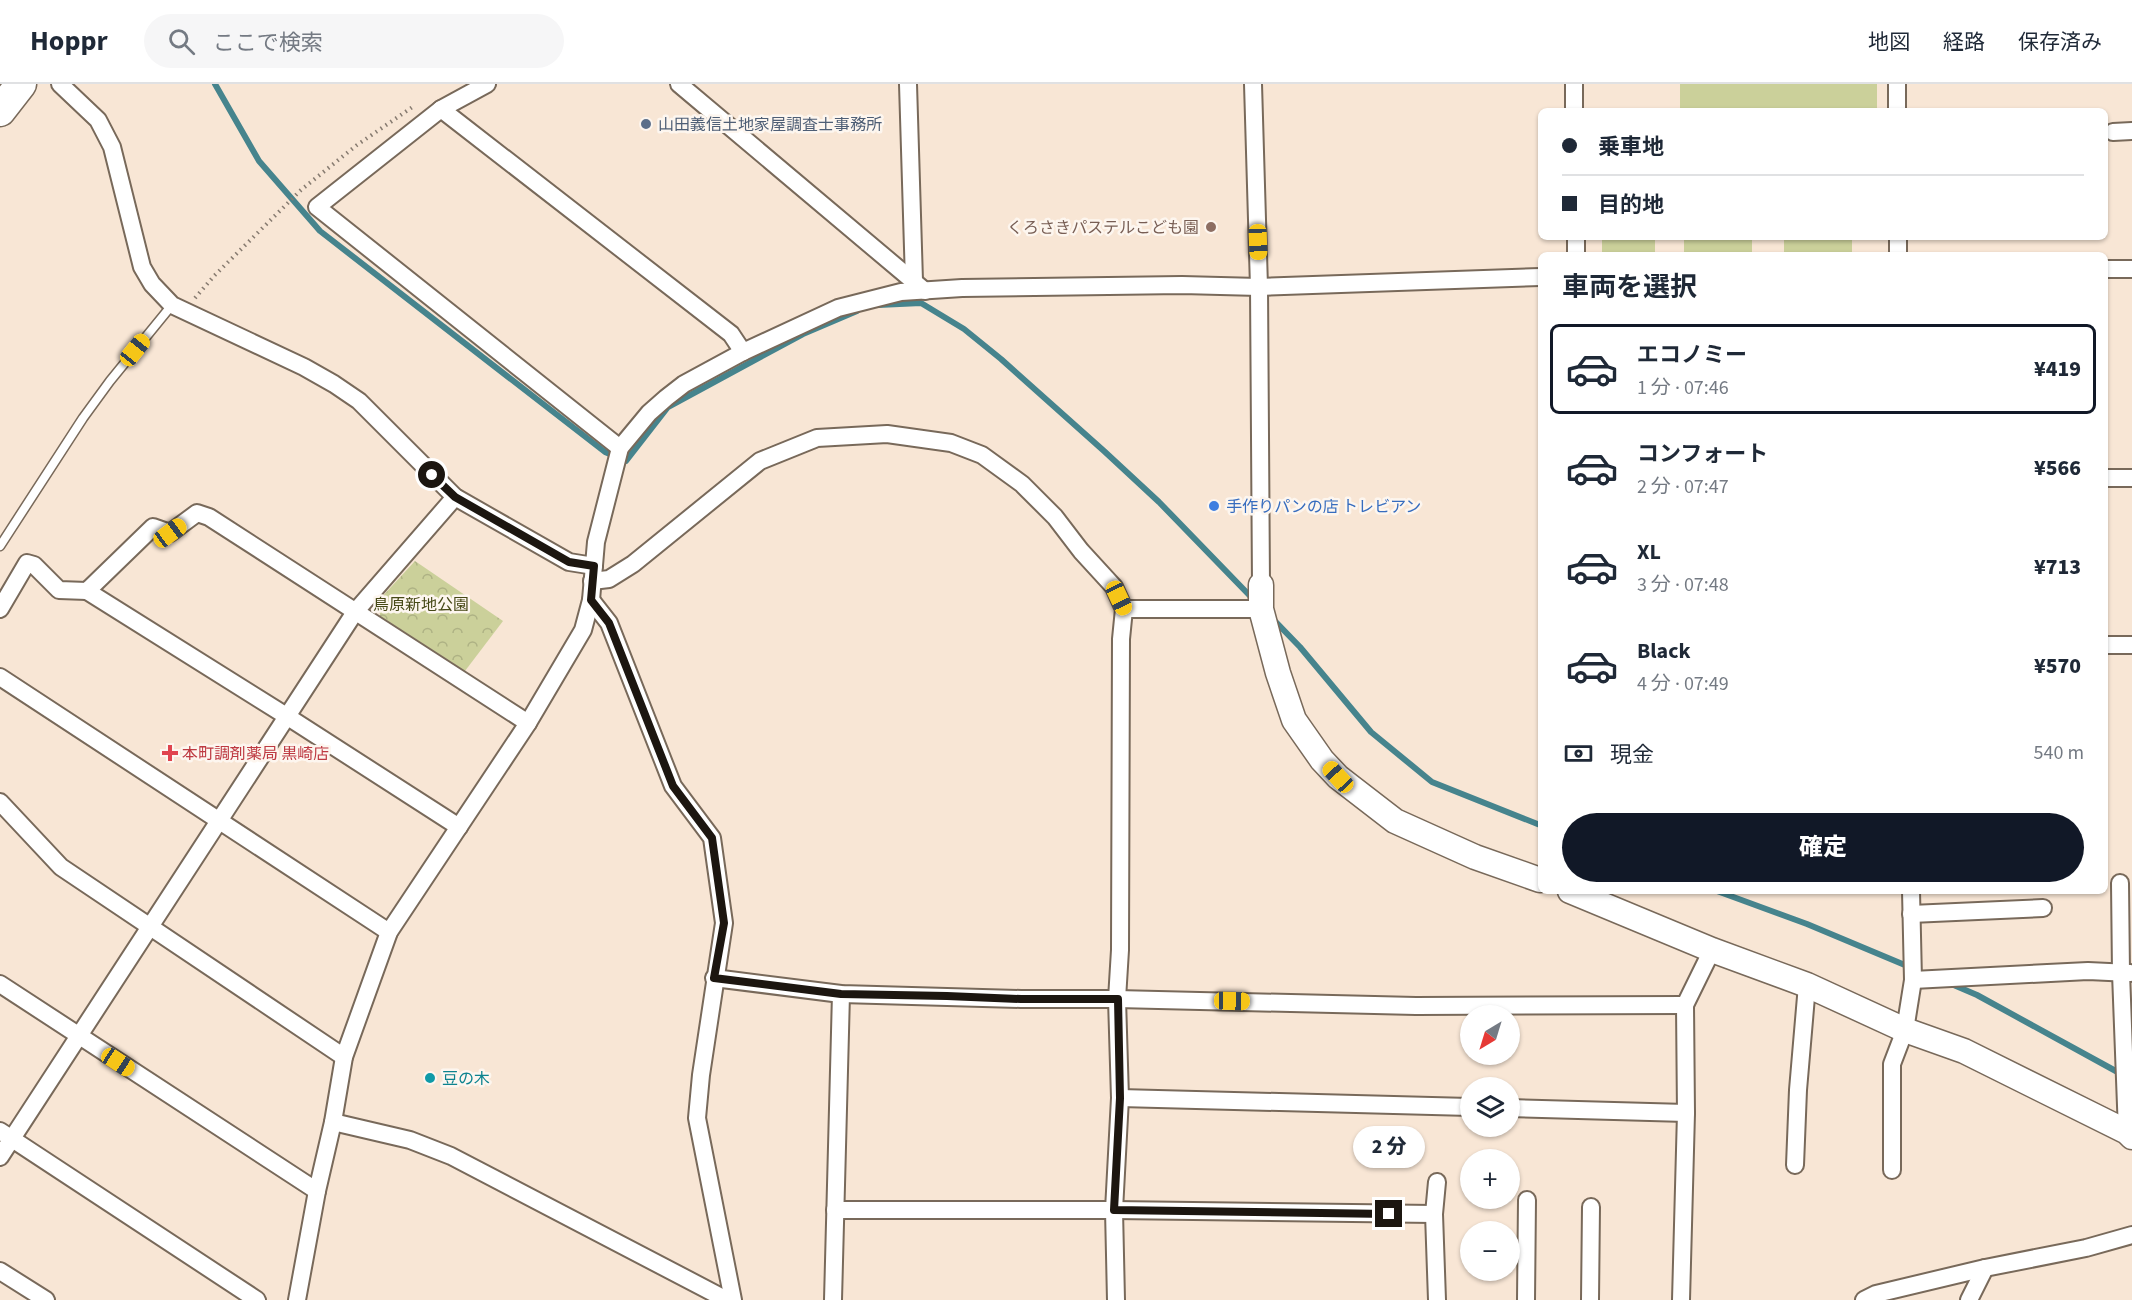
<!DOCTYPE html>
<html lang="ja">
<head>
<meta charset="utf-8">
<style>
	:root { --surface:#fff; --page:#f6f6f7; --text:#1f2937; --muted:#747a83; --line:#e0e1e3; --accent:#111827 }
	body { margin:0; font-family:"Source Sans 3","Noto Sans JP",sans-serif; background:var(--page); color:var(--text); height:100vh; display:flex; flex-direction:column; font-size:22px; white-space:nowrap }
	* { box-sizing:border-box; margin:0 }
	p { font-size:20px; color:var(--muted) }
	.icon { flex:none; width:33px; height:33px; fill:none; stroke:currentColor; stroke-width:2; stroke-linecap:round; stroke-linejoin:round }
	.map { position:relative; flex:1; overflow:hidden }
	.details { position:absolute; left:1538px; top:168px; width:570px; height:642px; display:flex; flex-direction:column; background:var(--surface); border-radius:9px; box-shadow:0 2px 4px #0004 }
	.details>* { flex:none }
	.hud { position:absolute; left:1538px; top:24px; width:570px; height:132px; border-radius:9px; box-shadow:0 2px 4px #0004; display:grid; align-content:center; height:132px; padding:0 24px; background:var(--surface) }
	.needle { width:39px; rotate:218deg }
	.tools { position:absolute; left:1460px; top:921px; display:grid; gap:12px }
	.tools a { display:grid; place-items:center; width:60px; height:60px; border-radius:50%; background:var(--surface); box-shadow:0 2px 4px #0004; font-size:30px }
	.end { position:absolute; width:27px; height:27px; margin:-14px; border:8px solid #1c1610; background:#fff; box-shadow:0 0 0 3px #fff }
	.from { border-radius:50% }
	.bubble { position:absolute; height:42px; border-radius:21px; background:var(--surface); box-shadow:0 2px 4px #0004; font-size:20px; font-weight:800; line-height:42px; text-align:center }
	.car { position:absolute; width:18px; height:36px; margin:-18px -9px; border-radius:8px; box-shadow:0 0 4px 2px #0007; background:linear-gradient(#f5c518 24%,#345 0 40%,#f5c518 0 76%,#345 0 86%,#f5c518 0) }
	.hud b { display:flex; align-items:center; gap:21px; height:57px; font-size:22px }
	.hud b+b { border-top:2px solid var(--line) }
	.hud i { width:15px; height:15px; background:var(--text) }
	ul { padding:0; list-style:none }
	li { display:flex; align-items:center; gap:18px; height:90px; margin:0 12px 9px; padding:0 12px; border:3px solid transparent; border-radius:9px }
	li div { flex:1 }
	li b { display:block; font-size:22px }
	li em { font-style:normal; font-weight:800 }
	li.on { border-color:var(--accent) }
	li>.icon { width:54px; height:54px; stroke-width:1.5 }
	h2 { padding:0 24px; font-size:27px; line-height:72px }
	.pay { display:flex; align-items:center; gap:15px; height:66px; padding:0 24px; font-size:22px }
	.pay p { margin-inline-start:auto }
	.primary-button { display:flex; gap:12px; margin-top:auto; padding:12px 24px }
	.primary-button a { flex:1; height:69px; border-radius:36px; background:var(--accent); color:#fff; font-size:24px; font-weight:800; line-height:69px; text-align:center }
	header { display:flex; align-items:center; gap:36px; box-sizing:border-box; height:84px; padding:0 30px; background:var(--surface); border-bottom:2px solid var(--line) }
	header strong { font-size:28px }
	nav { display:flex; gap:33px; margin-inline-start:auto; font-size:21px }
	.search { width:420px; height:54px; background:var(--page); display:flex; align-items:center; gap:15px; box-sizing:border-box; padding:0 21px; border-radius:33px; color:var(--muted); font-size:22px }
	.map>svg:first-child { display:block }
	.grass { fill:#cbd09a }
	.park { fill:url(#park-crowns) }
	.lines { fill:none; stroke-linecap:round; stroke-linejoin:round }
	.stream { stroke:#46848d; stroke-width:6 }
	.lane-casing { stroke:#78695a; stroke-width:11 }
	.street-casing { stroke:#78695a; stroke-width:20 }
	.secondary-casing { stroke:#78695a; stroke-width:27 }
	.highway-casing { stroke:#78695a; stroke-width:33 }
	.path { stroke:#877b70; stroke-width:4; stroke-dasharray:1.5 4.5; stroke-linecap:butt }
	.lane { stroke:#fff; stroke-width:8 }
	.street { stroke:#fff; stroke-width:16 }
	.secondary { stroke:#fff; stroke-width:24 }
	.highway { stroke:#fff; stroke-width:30 }
	.route { stroke:#1c1610; stroke-width:8 }
	.service-dot { fill:#5c6f8a; stroke:#fdf6ef; stroke-width:2 }
	.education-dot { fill:#8d6e63; stroke:#fdf6ef; stroke-width:2 }
	.shop-dot { fill:#3f7fe0; stroke:#fdf6ef; stroke-width:2 }
	.health-dot { fill:#e0444e; stroke:#fdf6ef; stroke-width:2 }
	.culture-dot { fill:#0f9aa8; stroke:#fdf6ef; stroke-width:2 }
	.labels { text-anchor:middle; stroke-width:5; stroke-linejoin:round; paint-order:stroke }
	.service-label { font-size:16px; fill:#4e5e75; stroke:#fdf6ef; text-anchor:start }
	.education-label { font-size:16px; fill:#785e54; stroke:#fdf6ef; text-anchor:end }
	.shop-label { font-size:16px; fill:#366cbe; stroke:#fdf6ef; text-anchor:start }
	.park-label { font-size:16px; fill:#464916; stroke:#fdf6ef }
	.health-label { font-size:16px; fill:#be3a42; stroke:#fdf6ef; text-anchor:start }
	.culture-label { font-size:16px; fill:#0d838f; stroke:#fdf6ef; text-anchor:start }
</style>
</head>
<body>
<header>
<strong>Hoppr</strong>
<div class="search"><svg class="icon" aria-label="search" viewBox="0 0 24 24"><circle cx="10" cy="10" r="6"/><path d="M15 15l6 6"/></svg>ここで検索</div>
<nav><a>地図</a><a>経路</a><a>保存済み</a></nav>
</header>
<div class="map">
<svg width="2132" height="1216" viewBox="0 0 2132 1216">
	<defs>
		<pattern id="park-crowns" width="20" height="18" patternUnits="userSpaceOnUse" patternTransform="scale(1.5)"><rect width="20" height="18" fill="#cbd09a"/><path d="M2 6a3 3 0 1 1 6 0M12 15a3 3 0 1 1 6 0" fill="none" stroke="#aeb284"/></pattern>
	</defs>
	<rect width="100%" height="100%" fill="#f8e6d5"/>
	<g class="grass">
		<rect x="1680" y="0" width="197" height="27"/>
		<rect x="1602" y="153" width="53" height="18"/>
		<rect x="1684" y="153" width="68" height="18"/>
		<rect x="1784" y="153" width="68" height="18"/>
	</g>
	<path class="park" d="M415 477 503 537 465 587 380 532 379 516Z"/>
	<g class="lines">
		<g class="stream">
			<path d="M215 0 259 77 320 147 605 368 626 377 668 323 803 250 857 227"/>
			<path d="M878 221 921 219 964 245 1001 275 1104 367 1159 418 1254 516"/>
			<path d="M1272 534 1300 563 1371 648 1432 698 1540 741"/>
			<path d="M1717 807 1807 840 1912 884"/>
			<path d="M1949 899 1977 911 2123 991"/>
		</g>
		<defs>
			<path id="lane" d="M0 462 83 334 110 297 172 221"/>
			<g id="street">
				<path d="M60 0 98 36 112 63 142 183 152 200 172 221 304 283 334 300 359 317 455 413 569 478 594 482"/>
				<path d="M487 0 441 25 317 123 620 364"/>
				<path d="M679 0 925 207"/>
				<path d="M908 0 914 197"/>
				<path d="M1253 0 1259 203 1261 501"/>
				<path d="M1574 0V27"/>
				<path d="M1897 0V27"/>
				<path d="M441 25 731 250 743 268"/>
				<path d="M2113 48 2132 47"/>
				<path d="M1576 153V171"/>
				<path d="M1898 153V171"/>
				<path d="M2104 185H2132"/>
				<path d="M2104 394H2132"/>
				<path d="M592 497 609 495 633 480 760 377 817 354 887 350 951 359 982 371 1022 400 1055 433 1081 467 1114 503 1124 525 1121 555 1120 866 1117 915 1120 1014 1114 1126 1116 1216"/>
				<path d="M87 507 288 633 459 743"/>
				<path d="M591 516 609 539 673 702 712 754 724 839 701 991 697 1034 733 1216"/>
				<path d="M0 525 27 479 34 481 59 506 87 507 153 443 170 449 197 429 209 433 528 639"/>
				<path d="M1124 525H1261"/>
				<path d="M2104 561H2132"/>
				<path d="M0 593 389 848"/>
				<path d="M0 718 61 783 344 973"/>
				<path d="M2120 799 2121 889 2127 1048"/>
				<path d="M1911 830 2043 824"/>
				<path d="M714 894 841 910 1021 915H1117L1416 922 1685 921"/>
				<path d="M1913 896 2088 887 2130 889"/>
				<path d="M0 900 317 1107"/>
				<path d="M1120 1014 1470 1023"/>
				<path d="M1509 1024 1686 1029"/>
				<path d="M333 1038 410 1056 451 1072 727 1216"/>
				<path d="M0 1047 257 1216"/>
				<path d="M0 1073 355 528 455 413"/>
				<path d="M1795 1081 1798 1006 1807 901"/>
				<path d="M1892 1086V980L1905 946 1913 896 1911 807"/>
				<path d="M1437 1098 1434 1130 1437 1216"/>
				<path d="M835 1126H1114L1434 1130"/>
				<path d="M0 1187 46 1216"/>
				<path d="M297 1216 317 1107 333 1038 344 973 389 848 528 639 583 546 591 516 596 458 620 364 649 329 666 314 684 300 743 268 838 224 901 208 962 204 1182 201 1259 203 1540 193"/>
				<path d="M833 1216 841 910"/>
				<path d="M1526 1216 1527 1116"/>
				<path d="M1590 1216 1591 1123"/>
				<path d="M1681 1216 1686 1029 1685 921 1712 866"/>
				<path d="M1864 1216 1876 1210 1985 1184 2086 1164 2132 1151"/>
				<path d="M1969 1216 1985 1184"/>
			</g>
			<g id="secondary">
				<path d="M1261 501V525L1278 589 1294 636 1322 676 1338 693 1395 737 1475 773 1540 796"/>
				<path d="M1570 807 1712 866 1807 901 1905 946 1964 967 2127 1048 2132 1053"/>
			</g>
			<path id="highway" d="M0 27 21 0"/>
		</defs>
		<use href="#lane" class="lane-casing"/>
		<use href="#street" class="street-casing"/>
		<use href="#secondary" class="secondary-casing"/>
		<use href="#highway" class="highway-casing"/>
		<path class="path" d="M195 214 214 192 301 106 357 61 414 22"/>
		<use href="#lane" class="lane"/>
		<use href="#street" class="street"/>
		<use href="#secondary" class="secondary"/>
		<use href="#highway" class="highway"/>
	</g>
	<g class="lines">
		<path class="route" d="M432 391 455 413 569 478 594 482 591 516 609 539 673 702 712 754 724 839 714 894 841 910 947 912 1021 915H1118L1120 1014 1114 1126 1389 1130"/>
	</g>
	<circle class="service-dot" cx="646" cy="40" r="6"/>
	<circle class="education-dot" cx="1211" cy="143" r="6"/>
	<circle class="shop-dot" cx="1214" cy="422" r="6"/>
	<path class="health-dot" d="M167 660h6v6h6v6h-6v6h-6v-6h-6v-6h6z"/>
	<circle class="culture-dot" cx="430" cy="994" r="6"/>
	<g class="labels">
		<g class="service-label">
			<text x="658" y="46">山田義信土地家屋調査士事務所</text>
		</g>
		<g class="education-label">
			<text x="1199" y="149">くろさきパステルこども園</text>
		</g>
		<g class="shop-label">
			<text x="1226" y="428">手作りパンの店 トレビアン</text>
		</g>
		<g class="park-label">
			<text x="421" y="526">鳥原新地公園</text>
		</g>
		<g class="health-label">
			<text x="182" y="675">本町調剤薬局 黒崎店</text>
		</g>
		<g class="culture-label">
			<text x="442" y="1000">豆の木</text>
		</g>
	</g>
</svg>
<div class="tools">
<a><svg class="needle" viewBox="-14 -14 28 28"><path d="M0-13l5 13h-10z" fill="#e53935"/><path d="M0 13l5-13h-10z" fill="#747a83"/></svg></a>
<a><svg class="icon" aria-label="layers" viewBox="0 0 24 24"><path d="M12 4l9 5-9 5-9-5zM3 14l9 5 9-5"/></svg></a>
<a>+</a>
<a>−</a>
</div>
<i class="end from" style="left:432px;top:391px"></i>
<i class="end" style="left:1389px;top:1130px"></i>
<div class="bubble" style="left:1353px;top:1042px;width:72px">2 分</div>
<i class="car" style="left:1258px;top:158px;rotate:178deg"></i>
<i class="car" style="left:135px;top:266px;rotate:39deg"></i>
<i class="car" style="left:170px;top:449px;rotate:54deg"></i>
<i class="car" style="left:1119px;top:514px;rotate:155deg"></i>
<i class="car" style="left:1338px;top:693px;rotate:317deg"></i>
<i class="car" style="left:1232px;top:917px;rotate:91deg"></i>
<i class="car" style="left:118px;top:978px;rotate:123deg"></i>
<div class="hud">
<b><i class="from"></i>乗車地</b>
<b><i></i>目的地</b>
</div>
<section class="details">
<h2>車両を選択</h2>
<ul>
<li class="on"><svg class="icon" aria-label="car" viewBox="0 0 24 24"><path d="M5 17H2v-5l4-1 3-4h7l3 4 3 1v5h-3M9 17h6M6 11h13"/><circle cx="7" cy="17" r="2"/><circle cx="17" cy="17" r="2"/></svg><div><b>エコノミー</b><p>1 分 · 07:46</p></div><em>¥419</em></li>
<li><svg class="icon" aria-label="car" viewBox="0 0 24 24"><path d="M5 17H2v-5l4-1 3-4h7l3 4 3 1v5h-3M9 17h6M6 11h13"/><circle cx="7" cy="17" r="2"/><circle cx="17" cy="17" r="2"/></svg><div><b>コンフォート</b><p>2 分 · 07:47</p></div><em>¥566</em></li>
<li><svg class="icon" aria-label="car" viewBox="0 0 24 24"><path d="M5 17H2v-5l4-1 3-4h7l3 4 3 1v5h-3M9 17h6M6 11h13"/><circle cx="7" cy="17" r="2"/><circle cx="17" cy="17" r="2"/></svg><div><b>XL</b><p>3 分 · 07:48</p></div><em>¥713</em></li>
<li><svg class="icon" aria-label="car" viewBox="0 0 24 24"><path d="M5 17H2v-5l4-1 3-4h7l3 4 3 1v5h-3M9 17h6M6 11h13"/><circle cx="7" cy="17" r="2"/><circle cx="17" cy="17" r="2"/></svg><div><b>Black</b><p>4 分 · 07:49</p></div><em>¥570</em></li>
</ul>
<div class="pay"><svg class="icon" aria-label="cash" viewBox="0 0 24 24"><path d="M3 7h18v10H3z"/><circle cx="12" cy="12" r="2"/></svg>現金<p>540 m</p></div>
<div class="primary-button"><a>確定</a></div>
</section>
</div>
</body>
</html>
